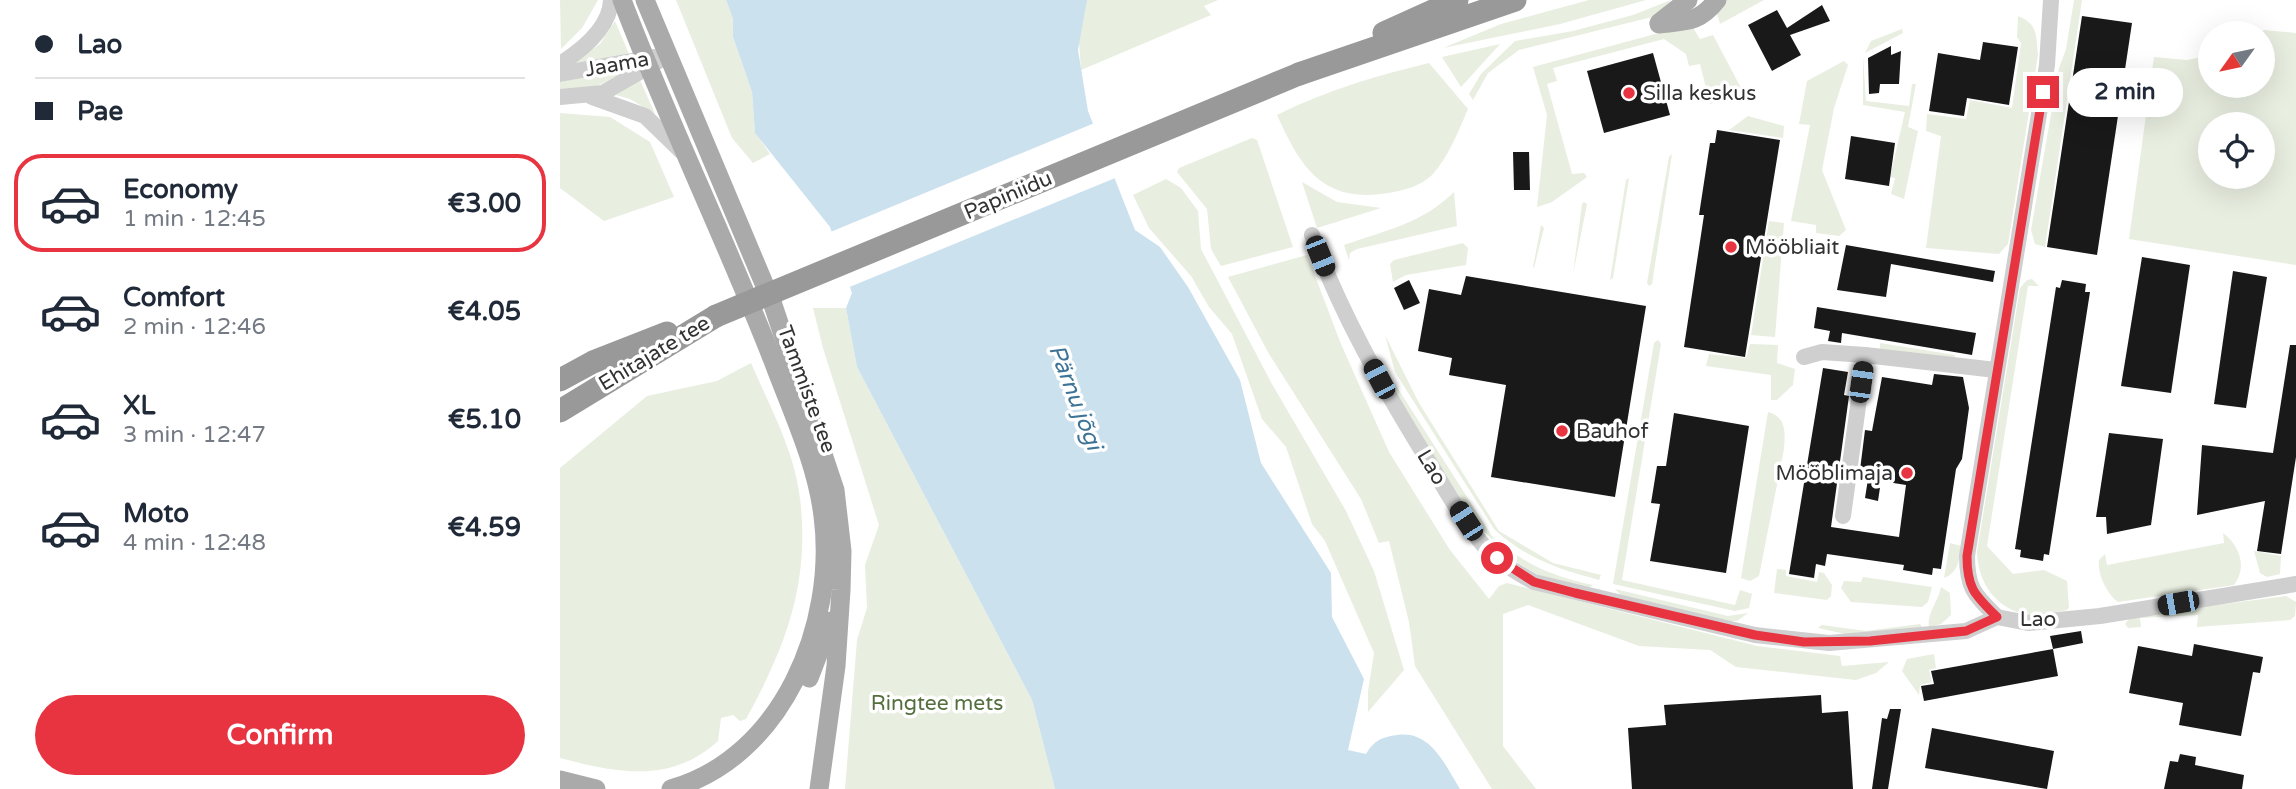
<!DOCTYPE html>
<html lang="en">
<head>
<meta charset="utf-8">
<style>
	:root { --surface:#fff; --page:#f6f6f7; --text:#1f2937; --muted:#747a83; --line:#e0e1e3; --accent:#e83441 }
	body { margin:0; font-family:"Varela Round",sans-serif; background:var(--page); color:var(--text); height:100vh; display:flex; flex-direction:column; font-size:26px; white-space:nowrap }
	* { box-sizing:border-box; margin:0 }
	p { font-size:23px; color:var(--muted) }
	.icon { flex:none; width:38px; height:38px; fill:none; stroke:currentColor; stroke-width:2; stroke-linecap:round; stroke-linejoin:round }
	.map { position:relative; flex:1; overflow:hidden }
	.panel { display:flex; flex-direction:column; background:var(--surface); width:560px }
	.panel>* { flex:none }
	.hud { display:grid; align-content:center; height:154px; padding:0 35px; background:var(--surface) }
	.needle { width:46px; rotate:237deg }
	.controls { position:absolute; left:1638px; top:21px; display:grid; gap:14px }
	.controls a { display:grid; place-items:center; width:77px; height:77px; border-radius:50%; background:var(--surface); box-shadow:0 7px 28px #0002; font-size:35px }
	.end { position:absolute; width:32px; height:32px; margin:-16px; border:9px solid #e83441; background:#fff; box-shadow:0 0 0 4px #fff }
	.from { border-radius:50% }
	.bubble { position:absolute; height:49px; border-radius:24px; background:var(--surface); box-shadow:0 7px 28px #0002; font-size:23px; font-weight:700; line-height:49px; text-align:center }
	.car { position:absolute; width:21px; height:42px; margin:-21px -10px; border-radius:9px; box-shadow:0 0 5px 2px #0007; background:linear-gradient(#222 24%,#8ab4d8 0 40%,#222 0 76%,#8ab4d8 0 86%,#222 0) }
	.hud b { display:flex; align-items:center; gap:24px; height:66px; font-size:26px }
	.hud b+b { border-top:2px solid var(--line) }
	.hud i { width:18px; height:18px; background:var(--text) }
	ul { padding:0; list-style:none }
	li { display:flex; align-items:center; gap:21px; height:98px; margin:0 14px 10px; padding:0 21px; border:4px solid transparent; border-radius:28px }
	li div { flex:1 }
	li b { display:block; font-size:26px }
	li em { font-style:normal; font-weight:700 }
	li.selected { border-color:var(--accent) }
	li>.icon { width:63px; height:63px; stroke-width:1.5 }
	.action { display:flex; gap:14px; margin-top:auto; padding:14px 35px }
	.action a { flex:1; height:80px; border-radius:42px; background:var(--accent); color:#fff; font-size:28px; font-weight:700; line-height:80px; text-align:center }
	main { display:flex; flex:1; min-height:0 }
	.map>svg:first-child { display:block }
	.green { fill:#e8eee0; fill-rule:evenodd }
	.water { fill:#cce1ee }
	.pier { fill:#fff }
	.building { fill:#191919 }
	.lines { fill:none; stroke-linecap:round; stroke-linejoin:round }
	.minor { stroke:#cfcfcf; stroke-width:16 }
	.major { stroke:#aaa; stroke-width:19 }
	.highway { stroke:#999; stroke-width:23 }
	.highway-bridge { stroke:#999; stroke-width:23 }
	.route { stroke:#e83441; stroke-width:9 }
	.poi-dot { fill:#e83441; stroke:#fff; stroke-width:2.5 }
	.labels { text-anchor:middle; stroke-width:7; stroke-linejoin:round; paint-order:stroke }
	.street-label { font-size:21px; fill:#323232; stroke:#fff }
	.poi-label { font-size:21px; fill:#323232; stroke:#fff; text-anchor:start }
	.park-label { font-size:21px; fill:#546f3d; stroke:#fff }
	.water-label { font-size:23px; font-style:italic; fill:#3d7396; stroke:#fff }
</style>
</head>
<body>
<main>
<section class="panel">
<div class="hud">
<b><i class="from"></i>Lao</b>
<b><i></i>Pae</b>
</div>
<ul>
<li class="selected"><svg class="icon" aria-label="car" viewBox="0 0 24 24"><path d="M5 17H2v-5l4-1 3-4h7l3 4 3 1v5h-3M9 17h6M6 11h13"/><circle cx="7" cy="17" r="2"/><circle cx="17" cy="17" r="2"/></svg><div><b>Economy</b><p>1 min · 12:45</p></div><em>€3.00</em></li>
<li><svg class="icon" aria-label="car" viewBox="0 0 24 24"><path d="M5 17H2v-5l4-1 3-4h7l3 4 3 1v5h-3M9 17h6M6 11h13"/><circle cx="7" cy="17" r="2"/><circle cx="17" cy="17" r="2"/></svg><div><b>Comfort</b><p>2 min · 12:46</p></div><em>€4.05</em></li>
<li><svg class="icon" aria-label="car" viewBox="0 0 24 24"><path d="M5 17H2v-5l4-1 3-4h7l3 4 3 1v5h-3M9 17h6M6 11h13"/><circle cx="7" cy="17" r="2"/><circle cx="17" cy="17" r="2"/></svg><div><b>XL</b><p>3 min · 12:47</p></div><em>€5.10</em></li>
<li><svg class="icon" aria-label="car" viewBox="0 0 24 24"><path d="M5 17H2v-5l4-1 3-4h7l3 4 3 1v5h-3M9 17h6M6 11h13"/><circle cx="7" cy="17" r="2"/><circle cx="17" cy="17" r="2"/></svg><div><b>Moto</b><p>4 min · 12:48</p></div><em>€4.59</em></li>
</ul>
<div class="action"><a>Confirm</a></div>
</section>
<div class="map">
<svg width="1736" height="789" viewBox="0 0 1736 789">
	<rect width="100%" height="100%" fill="#fff"/>
	<g class="green">
		<path d="M0 0H38L22 28 1 49Z"/>
		<path d="M116 0H166L173 19V37L192 92 195 132 210 154 193 163 172 138Z"/>
		<path d="M516 0H658L644 6 651 15 521 70Z"/>
		<path d="M1029 0H1086L1000 24 883 48 941 24Z"/>
		<path d="M1111 0 1099 14 1092 17 959 50 928 73 913 100 909 94 921 74 955 41 1013 31 1073 15Z"/>
		<path d="M1163 0H1204L1160 24 1157 14Z"/>
		<path d="M1514 0H1522L1485 247 1475 244 1471 230 1499 68 1506 49Z"/>
		<path d="M1458 16C1478 24 1476 35 1478 55L1448 244 1439 254 1366 248 1381 136 1366 131 1367 114 1406 119 1410 100 1452 108 1461 43 1457 37Z"/>
		<path d="M55 21 69 54 6 67 40 44Z"/>
		<path d="M1136 23 1133 28 1140 39 1153 35 1181 88 1180 94 1150 104 1140 64 1129 66 1126 54 1104 39 993 68 997 81 987 84 1012 174 1024 173 1027 177 992 202 977 207 987 115 973 67Z"/>
		<path d="M1342 29 1343 33 1305 53 1311 41Z"/>
		<path d="M1704 30 1736 33V265L1569 239 1594 57 1627 60 1650 55V86H1703V33H1698ZM1703 124V177H1650V124Z"/>
		<path d="M940 44 901 87 882 57Z"/>
		<path d="M1303 57 1306 101 1349 106 1352 84H1356L1348 127 1358 131 1344 199 1331 194 1335 178 1330 177 1345 112 1303 105Z"/>
		<path d="M1284 61 1288 65 1274 108 1262 170 1286 230 1279 236 1256 233V225L1231 221 1250 125 1239 124 1247 81Z"/>
		<path d="M869 63 908 109C898 132 889 156 872 175 861 186 842 191 828 193 762 204 740 166 717 115 767 90 816 76 869 63Z"/>
		<path d="M75 67 33 88 0 90V82Z"/>
		<path d="M80 80 95 114 70 99 56 95Z"/>
		<path d="M0 113 50 117 90 142 114 197 44 221 0 188Z"/>
		<path d="M1188 116 1224 126 1223 138 1169 130Z"/>
		<path d="M692 138 697 140 733 247 661 266 651 249 647 209 617 172 619 168Z"/>
		<path d="M1112 154 1092 284 1089 286 1087 283 1109 157Z"/>
		<path d="M1069 178 1053 278 1050 280 1066 180Z"/>
		<path d="M606 179 621 188 638 211 641 249 712 384 786 511 814 571 844 670 808 712V691L814 653 765 541 752 524 726 447 702 419 672 334 649 307 631 276 589 228 573 195Z"/>
		<path d="M742 182 777 202 821 208 757 228Z"/>
		<path d="M894 192 897 226 797 249 790 253 789 260 784 245C824 231 863 223 894 192Z"/>
		<path d="M1024 202 1027 204 1013 274 1022 204Z"/>
		<path d="M1209 221 1224 223 1215 337 1191 335Z"/>
		<path d="M981 225 984 228 974 268 973 267Z"/>
		<path d="M903 243 908 248 906 265 846 275 833 282 830 264 834 260Z"/>
		<path d="M747 255 781 344 829 452 890 550 929 599 939 586 947 583 1197 646 1280 656 1282 666 1329 662 1316 673 1296 680 1176 667 1150 650 1079 646 968 605 943 614V746L976 789H932L855 666 849 622 829 541 819 543 801 499 709 354 668 277Z"/>
		<path d="M1472 279 1479 286H1468L1427 546 1453 574 1484 570 1507 581 1509 607 1507 610C1495 612 1479 617 1468 615 1435 609 1418 582 1417 552L1460 288 1467 280Z"/>
		<path d="M253 308H286L297 367 472 700 495 789H285L297 640 307 608 305 565 319 525 263 348Z"/>
		<path d="M825 335 859 403 939 531 993 563 1041 575 1039 580C998 569 965 558 934 529L835 372Z"/>
		<path d="M1098 340 1101 344 1062 580 1175 605 1180 590 1192 594 1189 608 1175 611 1053 584 1094 343Z"/>
		<path d="M1320 343 1395 355 1394 361 1320 351Z"/>
		<path d="M1190 344 1218 345 1217 363 1235 369 1233 385 1217 400H1211V375L1146 366 1149 354 1186 358Z"/>
		<path d="M191 363C209 405 235 452 240 499 250 583 226 646 186 719L180 721 173 715 161 718 158 741C111 784 57 773 0 758V468L87 396 157 381Z"/>
		<path d="M830 383 835 384 932 536C962 563 993 577 1033 585L1028 588C1013 584 995 582 981 576 914 547 867 443 830 383Z"/>
		<path d="M1208 412C1227 417 1225 433 1224 449L1199 576 1190 581 1181 578Z"/>
		<path d="M1663 533C1679 545 1688 567 1674 585L1558 602C1547 594 1537 573 1539 560L1545 554 1547 565 1664 543Z"/>
		<path d="M1390 543 1401 546C1399 560 1399 572 1384 578Z"/>
		<path d="M1694 551 1721 556 1720 574 1707 577 1700 573Z"/>
		<path d="M1217 569 1226 570V576L1257 582 1259 572 1264 573 1272 585 1271 596 1267 600 1214 593Z"/>
		<path d="M1303 577 1372 587 1368 602 1362 607 1291 602 1281 588 1284 581 1301 582Z"/>
		<path d="M1381 587 1390 593 1391 615 1381 624 1369 627C1367 613 1378 602 1381 587Z"/>
		<path d="M1055 589 1168 616 1188 613 1177 621H1168L1061 595Z"/>
		<path d="M1726 596 1736 602 1735 616 1730 620 1637 627 1638 615 1580 618 1581 627 1568 628 1565 624 1571 616Z"/>
		<path d="M1360 624 1362 627 1285 634 1258 628 1262 625 1306 631Z"/>
		<path d="M1374 654 1376 668 1369 670 1372 682 1360 685 1359 695 1342 671 1347 659Z"/>
	</g>
	<path class="water" d="M166 0H527L518 50 528 111 575 230 600 247 628 287 680 380 701 463 771 573 772 617 804 679 788 750 806 754C814 741 821 737 837 735 871 730 885 765 900 789H495L472 700 297 367 286 308 292 293 270 227 195 133 192 92 173 37V19Z"/>
	<path class="pier" d="M537 122 560 176 287 288 268 233Z"/>
	<g class="building">
		<path d="M1262 5 1270 21 1230 35 1241 55 1212 71 1188 25 1217 10 1227 28Z"/>
		<path d="M1522 16 1572 23 1537 255 1487 247Z"/>
		<path d="M1423 42 1458 47 1449 105 1407 98 1404 116 1369 111 1378 53 1420 60Z"/>
		<path d="M1331 46V55L1341 51 1339 84H1320L1319 93 1309 94 1308 58Z"/>
		<path d="M1093 53 1110 115 1044 133 1027 71Z"/>
		<path d="M1157 130 1220 140 1185 357 1124 347 1144 215H1139L1150 143H1155Z"/>
		<path d="M1291 136 1335 143 1329 186 1285 179Z"/>
		<path d="M953 152H969L970 190H954Z"/>
		<path d="M1286 245 1435 271 1433 282 1331 264 1326 297 1277 290Z"/>
		<path d="M1582 257 1630 265 1611 393 1561 386Z"/>
		<path d="M1673 271 1707 277 1686 408 1654 404Z"/>
		<path d="M906 276 1086 306 1055 497 931 477 946 385 889 375 892 358 858 351 869 289 901 295Z"/>
		<path d="M849 280 860 303 844 310 834 288Z"/>
		<path d="M1502 280 1526 284 1525 292H1530L1489 555 1484 554 1483 561 1460 557 1461 550 1455 549 1496 287 1500 288Z"/>
		<path d="M1257 307 1416 333 1412 355 1282 333 1281 343 1268 341 1270 331 1254 328Z"/>
		<path d="M1730 345H1736V457L1721 554 1697 551 1705 501 1637 515 1642 445 1713 453Z"/>
		<path d="M1263 368 1288 372 1284 395 1289 396 1271 527 1339 537 1346 485 1321 481 1318 501 1305 498 1308 479 1299 478 1305 430 1312 431 1322 377 1372 385 1374 374 1403 377 1409 408 1402 459 1396 469 1381 569 1373 568 1372 575 1343 570 1344 565 1267 554 1265 566 1256 564 1254 578 1229 574Z"/>
		<path d="M1114 413 1189 426 1166 573 1090 561 1100 504 1091 503 1097 466H1106Z"/>
		<path d="M1549 433 1603 439 1591 525 1547 534 1546 517H1536Z"/>
		<path d="M1521 631 1523 643 1493 649 1490 636Z"/>
		<path d="M1634 644 1703 657 1700 673 1693 672 1681 736 1619 725 1623 703 1569 693 1578 646 1632 656Z"/>
		<path d="M1493 649 1498 676 1364 701 1361 686 1374 684 1371 671Z"/>
		<path d="M1261 695 1262 713 1288 711 1293 789H1072L1068 728 1106 725 1104 705Z"/>
		<path d="M1330 709H1341L1328 789H1312L1322 718 1327 719Z"/>
		<path d="M1372 728 1494 751 1487 789 1365 768Z"/>
		<path d="M1620 754 1636 757 1635 765 1684 775 1682 789H1604L1610 761 1618 762Z"/>
	</g>
	<g class="lines">
		<g class="minor">
			<path d="M0 64C22 50 50 28 51 0"/>
			<path d="M0 74 94 57"/>
			<path d="M0 97 43 93 107 56"/>
			<path d="M32 97 85 116 121 151"/>
			<path d="M752 235C780 312 821 384 864 454 882 483 898 514 919 540 934 559 954 571 974 582L1195 635 1269 643 1406 631 1437 617 1468 623 1540 616 1736 584"/>
			<path d="M1244 357 1262 352 1305 355"/>
			<path d="M1283 516 1305 355 1436 370"/>
			<path d="M1437 617C1415 595 1407 589 1407 556L1487 65 1491 0"/>
		</g>
		<g class="major">
			<path d="M62 0C109 124 167 242 215 366 233 414 257 465 263 516 277 624 223 757 111 789"/>
			<path d="M85 0 213 305 275 490 282 551 281 590 276 666 259 789"/>
			<path d="M1099 23 1128 0"/>
			<path d="M1099 24C1126 21 1139 23 1157 0"/>
			<path d="M249 678 271 621"/>
			<path d="M0 780 36 789"/>
		</g>
		<g class="highway">
			<path d="M824 33 897 0"/>
			<path d="M739 74 955 0"/>
			<path d="M0 380 33 362 107 333"/>
			<path d="M0 411 156 316"/>
		</g>
		<path class="highway-bridge" d="M156 316 739 74"/>
	</g>
	<g class="lines">
		<path class="route" d="M937 558 974 582 1015 593 1195 635 1244 642 1310 641 1406 631 1437 617C1415 595 1407 589 1407 556L1483 92"/>
	</g>
	<g class="poi-dot">
		<circle cx="1069" cy="93" r="7"/>
		<circle cx="1171" cy="247" r="7"/>
		<circle cx="1002" cy="431" r="7"/>
		<circle cx="1347" cy="473" r="7"/>
	</g>
	<g class="labels">
		<g class="street-label">
			<text transform="translate(57 64) rotate(-10)" y="7">Jaama</text>
			<text transform="translate(448 195) rotate(-23)" y="7">Papiniidu</text>
			<text transform="translate(94 353) rotate(-31)" y="7">Ehitajate tee</text>
			<text transform="translate(247 389) rotate(70)" y="7">Tammiste tee</text>
			<text transform="translate(872 467) rotate(59)" y="7">Lao</text>
			<text x="1478" y="626">Lao</text>
		</g>
		<g class="poi-label">
			<text x="1083" y="100">Silla keskus</text>
			<text x="1185" y="254">Mööbliait</text>
			<text x="1016" y="438">Bauhof</text>
			<text x="1333" y="480" text-anchor="end">Mööblimaja</text>
		</g>
		<g class="park-label">
			<text x="377" y="710">Ringtee mets</text>
		</g>
		<g class="water-label">
			<text transform="translate(516 397) rotate(69)" y="8">Pärnu jõgi</text>
		</g>
	</g>
</svg>
<div class="controls">
<a><svg class="needle" viewBox="-14 -14 28 28"><path d="M0-13l5 13h-10z" fill="#e53935"/><path d="M0 13l5-13h-10z" fill="#747a83"/></svg></a>
<a><svg class="icon" aria-label="locate" viewBox="0 0 24 24"><circle cx="12" cy="12" r="6"/><path d="M12 2v4M12 18v4M2 12h4M18 12h4"/></svg></a>
</div>
<i class="end from" style="left:937px;top:558px"></i>
<i class="end" style="left:1483px;top:92px"></i>
<div class="bubble" style="left:1507px;top:68px;width:116px">2 min</div>
<i class="car" style="left:760px;top:256px;rotate:158deg"></i>
<i class="car" style="left:819px;top:379px;rotate:332deg"></i>
<i class="car" style="left:1301px;top:382px;rotate:8deg"></i>
<i class="car" style="left:906px;top:521px;rotate:327deg"></i>
<i class="car" style="left:1618px;top:603px;rotate:260deg"></i>
</div>
</main>
</body>
</html>
